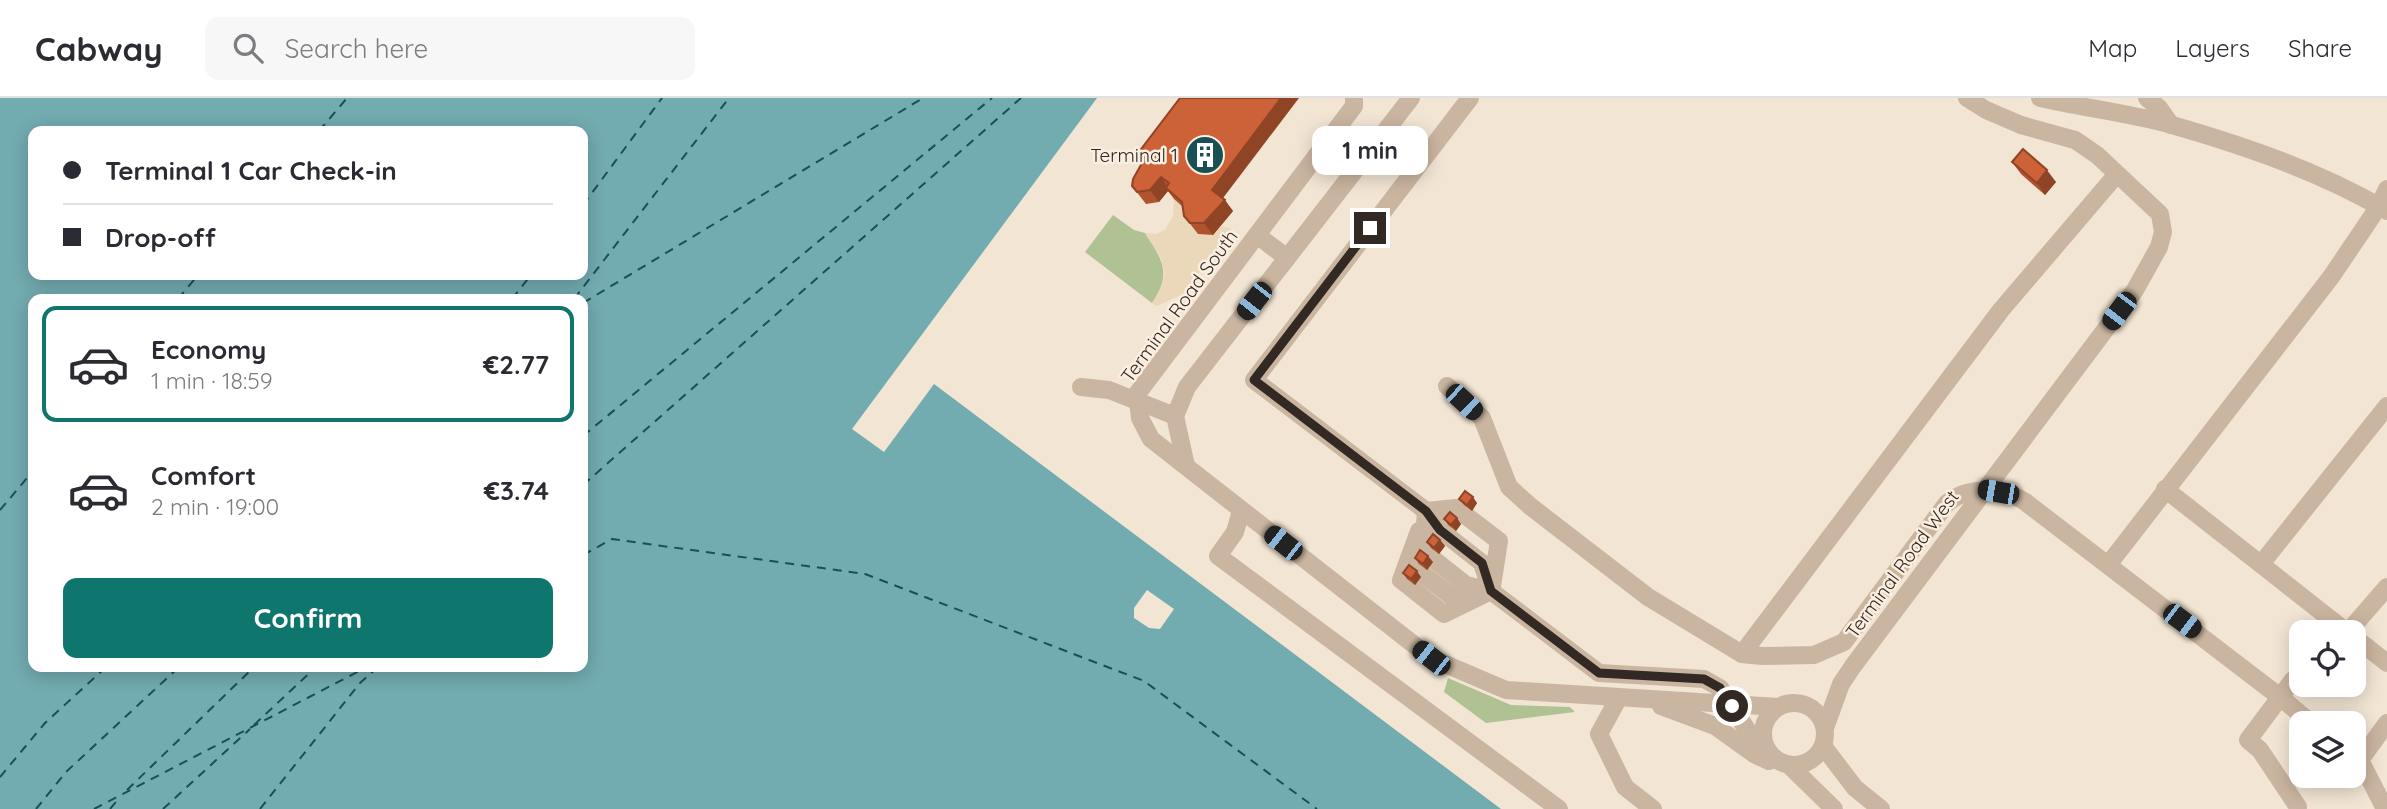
<!DOCTYPE html>
<html lang="en">
<head>
<meta charset="utf-8">
<style>
	:root { --surface:#fff; --page:#f7f7f7; --text:#2b2b33; --muted:#7c7c81; --line:#e1e1e2; --accent:#0f766e }
	body { margin:0; font-family:Quicksand,sans-serif; background:var(--page); color:var(--text); height:100vh; display:flex; flex-direction:column; font-size:26px; white-space:nowrap }
	* { box-sizing:border-box; margin:0 }
	p { font-size:23px; color:var(--muted) }
	.icon { flex:none; width:38px; height:38px; fill:none; stroke:currentColor; stroke-width:2; stroke-linecap:round; stroke-linejoin:round }
	.map { position:relative; flex:1; overflow:hidden }
	.panel { position:absolute; left:28px; top:196px; width:560px; height:378px; display:flex; flex-direction:column; background:var(--surface); border-radius:14px; box-shadow:0 4px 18px #0003 }
	.panel>* { flex:none }
	.hud { position:absolute; left:28px; top:28px; width:560px; height:154px; border-radius:14px; box-shadow:0 4px 18px #0003; display:grid; align-content:center; height:154px; padding:0 35px; background:var(--surface) }
	.fabs { position:absolute; left:2289px; top:522px; display:grid; gap:14px }
	.fabs a { display:grid; place-items:center; width:77px; height:77px; border-radius:14px; background:var(--surface); box-shadow:0 4px 18px #0003; font-size:35px }
	.end { position:absolute; width:32px; height:32px; margin:-16px; border:9px solid #332924; background:#fff; box-shadow:0 0 0 4px #fff }
	.from { border-radius:50% }
	.bubble { position:absolute; height:49px; border-radius:14px; background:var(--surface); box-shadow:0 4px 18px #0003; font-size:23px; font-weight:700; line-height:49px; text-align:center }
	.car { position:absolute; width:21px; height:42px; margin:-21px -10px; border-radius:9px; box-shadow:0 0 5px 2px #0007; background:linear-gradient(#222 24%,#8ab4d8 0 40%,#222 0 76%,#8ab4d8 0 86%,#222 0) }
	.hud b { display:flex; align-items:center; gap:24px; height:66px; font-size:26px }
	.hud b+b { border-top:2px solid var(--line) }
	.hud i { width:18px; height:18px; background:var(--text) }
	ul { padding:12px 0 0; list-style:none }
	li { display:flex; align-items:center; gap:21px; height:116px; margin:0 14px 10px; padding:0 21px; border:4px solid transparent; border-radius:14px }
	li div { flex:1 }
	li b { display:block; font-size:26px }
	li em { font-style:normal; font-weight:700 }
	li.selected { border-color:var(--accent) }
	li>.icon { width:63px; height:63px; stroke-width:1.5 }
	.button { display:flex; gap:14px; margin-top:auto; padding:14px 35px }
	.button a { flex:1; height:80px; border-radius:14px; background:var(--accent); color:#fff; font-size:28px; font-weight:700; line-height:80px; text-align:center }
	header { display:flex; align-items:center; gap:42px; box-sizing:border-box; height:98px; padding:0 35px; background:var(--surface); border-bottom:2px solid var(--line) }
	header strong { font-size:33px }
	nav { display:flex; gap:38px; margin-inline-start:auto; font-size:24px }
	.search { width:490px; height:63px; background:var(--page); display:flex; align-items:center; gap:18px; box-sizing:border-box; padding:0 24px; border-radius:14px; color:var(--muted); font-size:26px }
	.map>svg:first-child { display:block }
	.green { fill:#b0c194 }
	.plaza { fill:#ebd7ba }
	.water { fill:#72abb0; fill-rule:evenodd }
	.pier { fill:#f2e5d4 }
	.lines { fill:none; stroke-linecap:round; stroke-linejoin:round }
	.ferry { stroke:#185056; stroke-width:2; stroke-dasharray:9 7; stroke-linecap:butt }
	.minor { stroke:#cab5a0; stroke-width:18 }
	.wall { fill:#b0532f }
	.shaded-wall { fill:#904426 }
	.building { fill:#cd6137; stroke:#904426; stroke-width:2 }
	.route { stroke:#332924; stroke-width:9 }
	.labels { text-anchor:middle; stroke-width:5; stroke-linejoin:round; paint-order:stroke }
	.poi-label { font-size:19px; fill:#332924; stroke:#faefe0; text-anchor:end }
	.street-label { font-size:19px; fill:#332924; stroke:#faefe0 }
</style>
</head>
<body>
<header>
<strong>Cabway</strong>
<div class="search"><svg class="icon" aria-label="search" viewBox="0 0 24 24"><circle cx="10" cy="10" r="6"/><path d="M15 15l6 6"/></svg>Search here</div>
<nav><a>Map</a><a>Layers</a><a>Share</a></nav>
</header>
<div class="map">
<svg width="2387" height="711" viewBox="0 0 2387 711">
	<rect width="100%" height="100%" fill="#f2e5d4"/>
	<g class="green">
		<path d="M1113 117 1134 132 1145 135C1163 163 1172 175 1152 205L1085 154Z"/>
		<path d="M1448 580 1511 607 1570 609 1575 614 1486 625 1444 594Z"/>
	</g>
	<path class="plaza" d="M1174 101 1213 137 1222 128 1232 131 1183 196 1157 208 1152 205 1160 192 1165 176 1161 160 1145 135 1157 136 1165 132 1173 118Z"/>
	<path class="water" d="M0 0H1097L852 331 884 354 934 286 1501 711H0ZM33 33H583V177H33ZM33 201H583V569H33Z"/>
	<path class="pier" d="M1147 492 1174 511 1160 531 1149 530 1134 520V510Z"/>
	<g class="lines">
		<g class="ferry">
			<path d="M319 33 347 0"/>
			<path d="M583 107 662 0"/>
			<path d="M178 201 198 177"/>
			<path d="M512 201 531 177"/>
			<path d="M574 201 729 0"/>
			<path d="M583 205 923 0"/>
			<path d="M583 338 992 0"/>
			<path d="M583 387 1021 0"/>
			<path d="M0 412 33 373"/>
			<path d="M583 457 612 441 865 476 1144 583 1317 711"/>
			<path d="M254 627 316 569"/>
			<path d="M0 679 45 625 106 569"/>
			<path d="M127 692 254 569"/>
			<path d="M36 711 66 674 179 569"/>
			<path d="M94 711 367 569"/>
			<path d="M110 711 120 699"/>
			<path d="M163 711 250 631"/>
			<path d="M260 711 360 585 378 569"/>
		</g>
		<g class="minor">
			<path d="M1354 0V8L1137 296 1140 320 1151 341 1431 560 1506 592 1778 609"/>
			<path d="M1470 0 1254 282 1426 413 1440 432 1482 465 1491 493"/>
			<path d="M2040 0C2084 10 2129 15 2172 27 2245 48 2321 74 2387 113"/>
			<path d="M2147 0 2159 10 2171 27"/>
			<path d="M1257 137 1287 160"/>
			<path d="M1447 288 1482 320 1509 389 1530 408 1648 499 1742 556 1762 558 1814 557 1844 544 1947 405C1968 388 2002 389 2024 403L2280 599 2311 625"/>
			<path d="M1081 289 1109 292 1175 318"/>
			<path d="M1186 368 1175 318 1187 289 1411 0"/>
			<path d="M2165 391 2347 534"/>
			<path d="M1241 413 1235 434 1218 458 1559 711"/>
			<path d="M1426 413 1423 453 1466 487 1491 493 1599 575 1704 581 1720 590 1751 638 1767 651"/>
			<path d="M1426 413 1456 410 1499 443 1492 488"/>
			<path d="M1419 433 1401 482 1444 516 1491 493"/>
			<path d="M1415 454 1412 468 1455 501 1473 497"/>
			<path d="M2261 466 2387 308"/>
			<path d="M2108 467 2331 179 2379 108 2387 91"/>
			<path d="M2348 534 2387 489"/>
			<path d="M2354 539 2387 565"/>
			<path d="M1742 556 2001 212 2117 76"/>
			<path d="M1618 601 1599 636 1625 689 1653 711"/>
			<circle cx="1794" cy="636" r="31"/>
			<path d="M1661 608 1715 628 1754 656 1769 663"/>
			<path d="M1825 630 1841 586 1853 568 2135 192 2159 149 2163 134 2160 116 2097 57 2075 42 2021 27 1986 12 1967 0"/>
			<path d="M1823 648 1855 690 1881 711"/>
			<path d="M1789 667 1834 711"/>
			<path d="M2298 709 2260 652 2248 642 2293 582 2301 578"/>
			<path d="M2385 711 2360 662 2387 625"/>
		</g>
	</g>
	<g class="wall">
		<path d="M1135 59 1223 101 1233 113 1213 137 1198 136 1184 118 1183 109 1174 101 1168 93 1159 104 1146 106 1132 88 1141 67Z"/>
		<path d="M2012 64 2056 84 2045 97 2021 76Z"/>
		<path d="M1459 401 1477 405 1472 413 1464 407Z"/>
		<path d="M1444 421 1461 426 1456 433 1448 427Z"/>
		<path d="M1440 442 1445 448 1439 456 1431 450 1427 444Z"/>
		<path d="M1415 460 1433 464 1427 472 1419 466Z"/>
		<path d="M1403 475 1421 479 1415 487 1407 481Z"/>
	</g>
	<g class="shaded-wall">
		<path d="M1281 0H1299L1220 104 1212 92Z"/>
		<path d="M2047 72 2056 84 2045 97 2037 85Z"/>
		<path d="M1161 79 1169 91 1166 90 1168 93 1159 104 1150 92Z"/>
		<path d="M1225 102 1233 113 1213 137 1204 125Z"/>
		<path d="M1473 399 1477 405 1472 413 1467 407Z"/>
		<path d="M1457 420 1461 426 1456 433 1451 427Z"/>
		<path d="M1440 442 1445 448 1439 456 1434 450Z"/>
		<path d="M1428 458 1433 464 1427 472 1423 466Z"/>
		<path d="M1417 473 1421 479 1415 487 1411 481Z"/>
	</g>
	<g class="building">
		<path d="M1180 0H1281L1212 92 1225 102 1204 125H1190L1184 118 1182 104 1166 90 1169 85 1161 79 1150 92 1137 94 1132 88 1133 81 1142 65 1135 59Z"/>
		<path d="M2023 51 2047 72 2037 85 2012 64Z"/>
		<path d="M1465 393 1473 399 1467 407 1459 401Z"/>
		<path d="M1450 414 1457 420 1451 427 1444 421Z"/>
		<path d="M1433 436 1440 442 1434 450 1427 444Z"/>
		<path d="M1420 452 1428 458 1423 466 1415 460Z"/>
		<path d="M1409 467 1417 473 1411 481 1403 475Z"/>
	</g>
	<g class="lines">
		<path class="route" d="M1370 130 1254 282 1426 413 1440 432 1482 465 1491 493 1599 575 1704 581 1720 590 1732 608"/>
	</g>
	<defs>
		<symbol id="building-disc" viewBox="-11 -11 22 22"><circle r="9.5" fill="#185056" stroke="#faefe0"/><path d="M-4-6H4V6H1V3H-1V6H-4ZM-2.5-4.3h1.7v1.8h-1.7ZM.8-4.3h1.7v1.8H.8ZM-2.5-1h1.7V.8h-1.7ZM.8-1h1.7V.8H.8Z" fill="#fff"/></symbol>
	</defs>
	<g fill-rule="evenodd">
		<use href="#building-disc" x="1183" y="35" width="44" height="44"/>
	</g>
	<g class="labels">
		<g class="poi-label">
			<text x="1178" y="64">Terminal 1</text>
		</g>
		<g class="street-label">
			<text transform="translate(1179 208) rotate(-54)" y="7">Terminal Road South</text>
			<text transform="translate(1902 466) rotate(-54)" y="7">Terminal Road West</text>
		</g>
	</g>
</svg>
<div class="fabs">
<a><svg class="icon" aria-label="locate" viewBox="0 0 24 24"><circle cx="12" cy="12" r="6"/><path d="M12 2v4M12 18v4M2 12h4M18 12h4"/></svg></a>
<a><svg class="icon" aria-label="layers" viewBox="0 0 24 24"><path d="M12 4l9 5-9 5-9-5zM3 14l9 5 9-5"/></svg></a>
</div>
<i class="end from" style="left:1732px;top:608px"></i>
<i class="end" style="left:1370px;top:130px"></i>
<div class="bubble" style="left:1312px;top:28px;width:116px">1 min</div>
<i class="car" style="left:1254px;top:203px;rotate:218deg"></i>
<i class="car" style="left:2119px;top:213px;rotate:217deg"></i>
<i class="car" style="left:1464px;top:304px;rotate:133deg"></i>
<i class="car" style="left:1998px;top:394px;rotate:280deg"></i>
<i class="car" style="left:1283px;top:445px;rotate:308deg"></i>
<i class="car" style="left:2182px;top:523px;rotate:127deg"></i>
<i class="car" style="left:1431px;top:560px;rotate:308deg"></i>
<div class="hud">
<b><i class="from"></i>Terminal 1 Car Check-in</b>
<b><i></i>Drop-off</b>
</div>
<section class="panel">
<ul>
<li class="selected"><svg class="icon" aria-label="car" viewBox="0 0 24 24"><path d="M5 17H2v-5l4-1 3-4h7l3 4 3 1v5h-3M9 17h6M6 11h13"/><circle cx="7" cy="17" r="2"/><circle cx="17" cy="17" r="2"/></svg><div><b>Economy</b><p>1 min · 18:59</p></div><em>€2.77</em></li>
<li><svg class="icon" aria-label="car" viewBox="0 0 24 24"><path d="M5 17H2v-5l4-1 3-4h7l3 4 3 1v5h-3M9 17h6M6 11h13"/><circle cx="7" cy="17" r="2"/><circle cx="17" cy="17" r="2"/></svg><div><b>Comfort</b><p>2 min · 19:00</p></div><em>€3.74</em></li>
</ul>
<div class="button"><a>Confirm</a></div>
</section>
</div>
</body>
</html>
